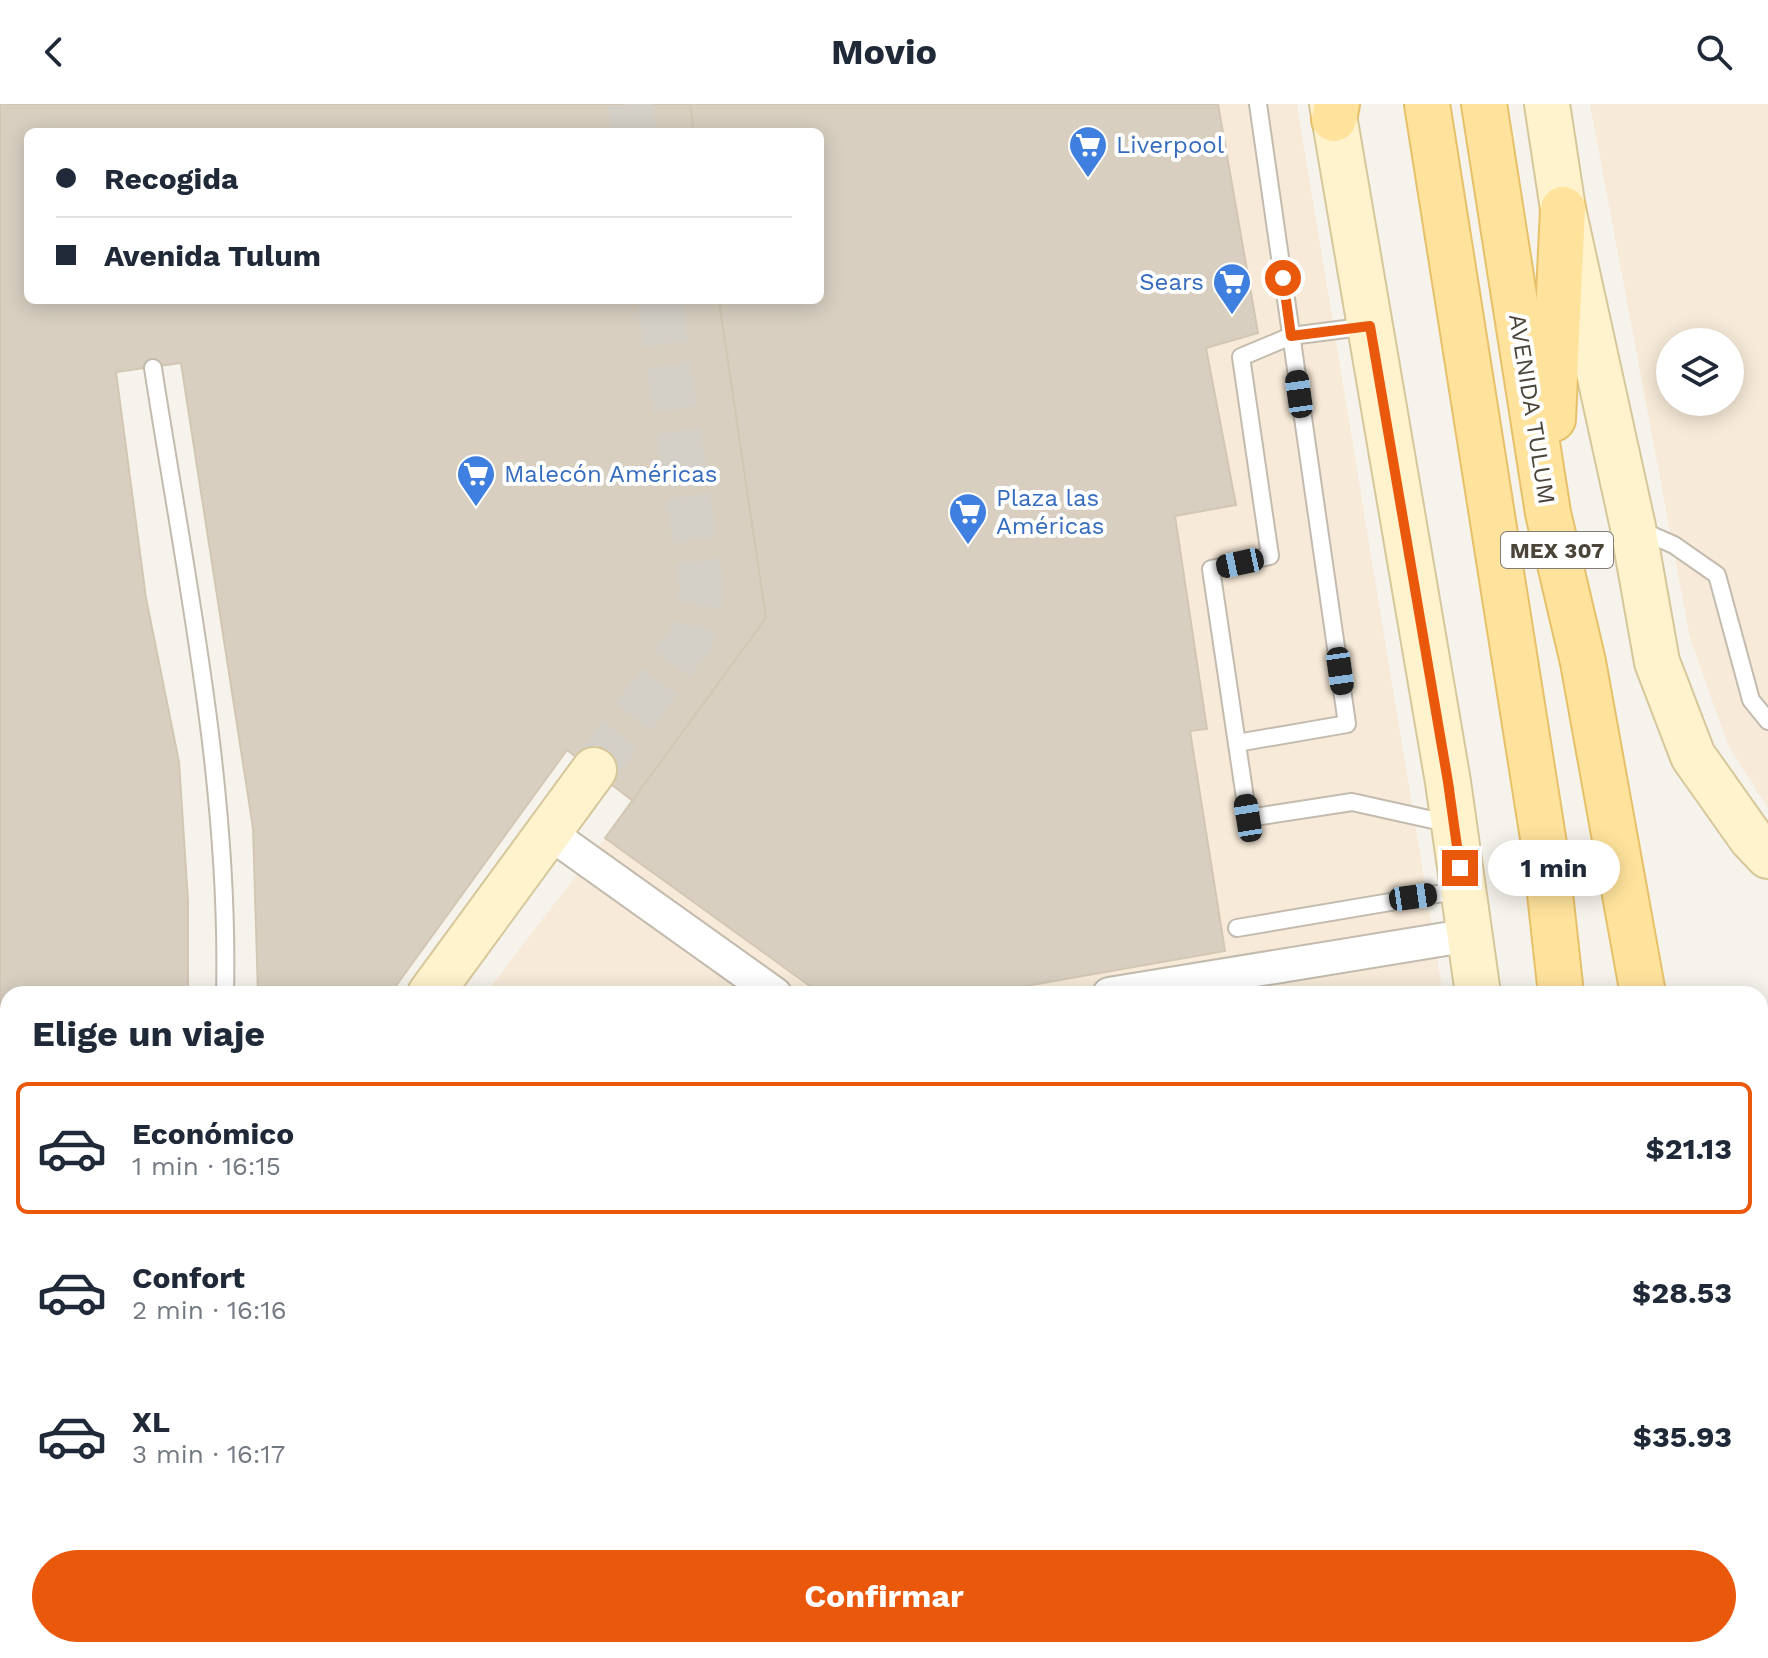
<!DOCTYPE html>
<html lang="es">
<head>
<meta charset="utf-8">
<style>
	:root { --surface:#fff; --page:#f2f2f3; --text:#1f2937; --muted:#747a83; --line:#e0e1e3; --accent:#ea580c }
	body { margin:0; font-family:"Work Sans",sans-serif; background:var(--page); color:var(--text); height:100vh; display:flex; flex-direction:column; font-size:30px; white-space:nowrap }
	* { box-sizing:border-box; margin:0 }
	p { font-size:26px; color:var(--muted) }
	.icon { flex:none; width:44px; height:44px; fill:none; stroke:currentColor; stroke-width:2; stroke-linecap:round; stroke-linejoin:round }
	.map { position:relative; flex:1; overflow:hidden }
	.sheet { position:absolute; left:0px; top:882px; width:1768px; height:672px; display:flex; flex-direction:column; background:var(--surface); border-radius:24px 24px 0 0; box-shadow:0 4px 20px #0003 }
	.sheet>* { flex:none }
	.banner { position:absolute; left:24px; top:24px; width:800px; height:176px; border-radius:12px; box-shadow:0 4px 20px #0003; display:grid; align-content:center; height:176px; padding:0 32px; background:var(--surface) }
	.buttons { position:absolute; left:1656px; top:224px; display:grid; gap:16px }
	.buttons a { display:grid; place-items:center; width:88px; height:88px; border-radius:50%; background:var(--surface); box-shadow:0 4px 20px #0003; font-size:40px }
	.end { position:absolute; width:36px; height:36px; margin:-18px; border:10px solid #ea580c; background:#fff; box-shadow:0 0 0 4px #fff }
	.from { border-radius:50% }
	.bubble { position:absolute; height:56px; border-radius:28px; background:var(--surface); box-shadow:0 4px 20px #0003; font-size:26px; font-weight:700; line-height:56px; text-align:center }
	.car { position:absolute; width:24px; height:48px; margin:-24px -12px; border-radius:10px; box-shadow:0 0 6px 2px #0007; background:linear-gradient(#222 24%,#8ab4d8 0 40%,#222 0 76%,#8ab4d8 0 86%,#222 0) }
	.banner b { display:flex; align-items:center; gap:28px; height:76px; font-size:30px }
	.banner b+b { border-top:2px solid var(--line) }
	.banner i { width:20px; height:20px; background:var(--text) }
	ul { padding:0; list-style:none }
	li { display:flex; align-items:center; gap:24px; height:132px; margin:0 16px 12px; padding:0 16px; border:4px solid transparent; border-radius:12px }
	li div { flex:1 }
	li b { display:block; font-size:30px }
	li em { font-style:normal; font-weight:700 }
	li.current { border-color:var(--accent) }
	li>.icon { width:72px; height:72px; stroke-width:1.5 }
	h2 { padding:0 32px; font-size:36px; line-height:96px }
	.button { display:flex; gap:16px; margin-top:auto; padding:16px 32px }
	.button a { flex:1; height:92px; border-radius:48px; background:var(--accent); color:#fff; font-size:32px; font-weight:700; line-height:92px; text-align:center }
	header { display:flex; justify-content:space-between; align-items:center; height:104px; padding:0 32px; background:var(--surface); font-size:36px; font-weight:700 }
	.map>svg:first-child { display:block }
	.commercial { fill:#f7ead8; fill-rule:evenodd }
	.green { fill:#d2eab5 }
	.building { fill:#d8cfc1; stroke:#d3c7b4; stroke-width:2 }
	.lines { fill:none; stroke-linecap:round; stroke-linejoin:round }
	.secondary-tunnel { stroke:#d4d0c8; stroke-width:44; stroke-dasharray:44 22; stroke-linecap:butt }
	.lane-casing { stroke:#c2bbae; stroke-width:20 }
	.street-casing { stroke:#c2bbae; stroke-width:36 }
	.secondary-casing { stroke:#d6c79b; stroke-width:48 }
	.primary-casing { stroke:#e6c16a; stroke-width:48 }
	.lane { stroke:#fff; stroke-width:16 }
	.street { stroke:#fff; stroke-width:32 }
	.secondary { stroke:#fff3cd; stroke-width:44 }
	.primary { stroke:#ffe39c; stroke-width:44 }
	.route { stroke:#ea580c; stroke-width:10 }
	.labels { text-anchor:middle; stroke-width:8; stroke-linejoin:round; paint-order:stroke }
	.shield { fill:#fff; stroke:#817c74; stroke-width:2 }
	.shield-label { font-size:22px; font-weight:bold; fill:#4b4439 }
	.shop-label { font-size:24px; fill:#366cbe; stroke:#fff; text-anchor:start }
	.street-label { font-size:24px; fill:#4b4439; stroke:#fff }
</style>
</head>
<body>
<header><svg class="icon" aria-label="back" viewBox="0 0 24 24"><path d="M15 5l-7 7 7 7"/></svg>Movio<svg class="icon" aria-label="search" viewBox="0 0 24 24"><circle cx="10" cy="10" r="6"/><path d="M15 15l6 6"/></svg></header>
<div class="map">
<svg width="1768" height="1554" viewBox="0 0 1768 1554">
	<rect width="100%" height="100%" fill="#f6f3ec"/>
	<g class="commercial">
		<path d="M689 0H1297L1443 890H485L605 734 766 514 820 196V28Z"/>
		<path d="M1590 0H1768V704L1728 641 1690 534ZM1670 238H1730V298H1670Z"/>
		<path d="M490 1546H506L626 1554H433Z"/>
	</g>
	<path class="green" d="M1760 1151H1768V1538L1760 1486Z"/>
	<g class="building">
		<path d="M0 0H690L694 28H28V196H719L766 514 633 697 567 646 390 890H258L253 724 181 259 116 268 146 494 179 658 188 797V890H8V948L0 937Z"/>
		<path d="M690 0H1218L1258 229 1206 244 1236 401 1175 412 1207 625 1190 627 1225 847 980 890H821L605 734 766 514 719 196H820V28H694Z"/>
	</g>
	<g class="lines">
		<g class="secondary-tunnel">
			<path d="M630 0 634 28"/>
			<path d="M594 666 692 533 702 486 659 196"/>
		</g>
		<defs>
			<g id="lane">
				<path d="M1369 222 1291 232 1241 253 1270 452 1211 465 1248 714 1352 698 1451 720"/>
				<path d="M153 264C185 471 230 679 225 890"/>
				<path d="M1640 426 1674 441 1717 471 1751 596 1768 617"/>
				<path d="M1237 639 1347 620 1258 0"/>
				<path d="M1237 824 1461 786"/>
				<path d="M0 1045 8 1056"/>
			</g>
			<g id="street">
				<path d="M548 728 775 890"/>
				<path d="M1109 890 1470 831"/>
				<path d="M802 1554V1546"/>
				<path d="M1062 1554V1546"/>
			</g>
			<g id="secondary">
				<path d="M1332 0 1448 678 1478 890"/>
				<path d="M1547 0 1563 105 1633 423 1657 558 1693 652 1751 734 1768 752"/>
				<path d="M430 890 594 666"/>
				<path d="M1760 1101H1768"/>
				<path d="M0 1522 8 1524"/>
				<path d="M1182 1546 1290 1554"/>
				<path d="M1426 1546 1432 1554"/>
			</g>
			<g id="primary">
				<path d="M1427 0 1546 753 1561 890"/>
				<path d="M1484 0 1548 409 1583 558 1643 890"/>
				<path d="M1334 15 1337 0"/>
				<path d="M1553 315 1563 105"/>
				<path d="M0 1171 8 1182"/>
				<path d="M0 1375 8 1384"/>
				<path d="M70 1546H78"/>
				<path d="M200 1546 201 1554"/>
				<path d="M1650 1546 1651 1554"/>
				<path d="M1749 1546 1750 1554"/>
				<path d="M337 1554 347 1546"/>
			</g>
		</defs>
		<use href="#lane" class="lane-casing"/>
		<use href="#street" class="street-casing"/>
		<use href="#secondary" class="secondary-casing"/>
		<use href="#primary" class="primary-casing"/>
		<use href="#lane" class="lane"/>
		<use href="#street" class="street"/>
		<use href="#secondary" class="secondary"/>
		<use href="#primary" class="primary"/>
	</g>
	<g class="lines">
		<path class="route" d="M1283 174 1291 232 1370 222 1448 678 1460 764"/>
	</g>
	<defs>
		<symbol id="supermarket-pin" viewBox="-11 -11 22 30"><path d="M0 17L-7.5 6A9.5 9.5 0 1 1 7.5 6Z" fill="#3f7fe0" stroke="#fff"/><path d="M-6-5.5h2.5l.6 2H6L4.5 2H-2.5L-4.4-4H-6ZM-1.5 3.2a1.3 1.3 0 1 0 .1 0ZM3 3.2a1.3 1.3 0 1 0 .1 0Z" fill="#fff"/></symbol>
	</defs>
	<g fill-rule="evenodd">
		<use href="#supermarket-pin" x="1066" y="19" width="44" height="60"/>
		<use href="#supermarket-pin" x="1210" y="156" width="44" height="60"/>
		<use href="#supermarket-pin" x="454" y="348" width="44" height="60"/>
		<use href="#supermarket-pin" x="946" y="386" width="44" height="60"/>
	</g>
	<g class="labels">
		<rect class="shield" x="1501" y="428" width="112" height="36" rx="6"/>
		<g class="shield-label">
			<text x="1557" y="454">MEX 307</text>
		</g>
		<g class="shop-label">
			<text x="1116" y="49">Liverpool</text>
			<text x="1204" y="186" text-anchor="end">Sears</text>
			<text x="504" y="378">Malecón Américas</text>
			<text x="996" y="402">Plaza las<tspan x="996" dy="28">Américas</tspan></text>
		</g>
		<g class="street-label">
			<text transform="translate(1532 305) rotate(81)" y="8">AVENIDA TULUM</text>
		</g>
	</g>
</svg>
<div class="buttons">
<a><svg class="icon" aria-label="layers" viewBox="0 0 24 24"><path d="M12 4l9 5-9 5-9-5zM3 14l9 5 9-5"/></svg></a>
</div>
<i class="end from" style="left:1283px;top:174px"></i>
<i class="end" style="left:1460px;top:764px"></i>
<div class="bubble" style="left:1488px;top:736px;width:132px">1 min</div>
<i class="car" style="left:1299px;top:290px;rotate:352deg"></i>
<i class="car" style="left:1240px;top:459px;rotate:258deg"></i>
<i class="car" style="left:1340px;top:567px;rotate:172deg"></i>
<i class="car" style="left:1248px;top:714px;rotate:351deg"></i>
<i class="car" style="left:1413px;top:793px;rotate:82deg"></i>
<div class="banner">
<b><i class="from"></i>Recogida</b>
<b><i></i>Avenida Tulum</b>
</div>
<section class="sheet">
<h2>Elige un viaje</h2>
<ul>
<li class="current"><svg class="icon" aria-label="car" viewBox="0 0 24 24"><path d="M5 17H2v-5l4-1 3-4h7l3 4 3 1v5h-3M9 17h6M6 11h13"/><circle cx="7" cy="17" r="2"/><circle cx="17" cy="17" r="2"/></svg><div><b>Económico</b><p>1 min · 16:15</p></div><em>$21.13</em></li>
<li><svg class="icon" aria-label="car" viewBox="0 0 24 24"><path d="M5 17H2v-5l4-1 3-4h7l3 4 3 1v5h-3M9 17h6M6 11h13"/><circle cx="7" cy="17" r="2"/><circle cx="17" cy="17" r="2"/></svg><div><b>Confort</b><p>2 min · 16:16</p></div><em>$28.53</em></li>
<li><svg class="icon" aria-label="car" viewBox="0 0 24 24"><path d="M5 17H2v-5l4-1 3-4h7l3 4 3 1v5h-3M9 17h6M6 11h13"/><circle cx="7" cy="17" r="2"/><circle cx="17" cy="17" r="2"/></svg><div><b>XL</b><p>3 min · 16:17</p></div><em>$35.93</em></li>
</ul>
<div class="button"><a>Confirmar</a></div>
</section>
</div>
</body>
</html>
